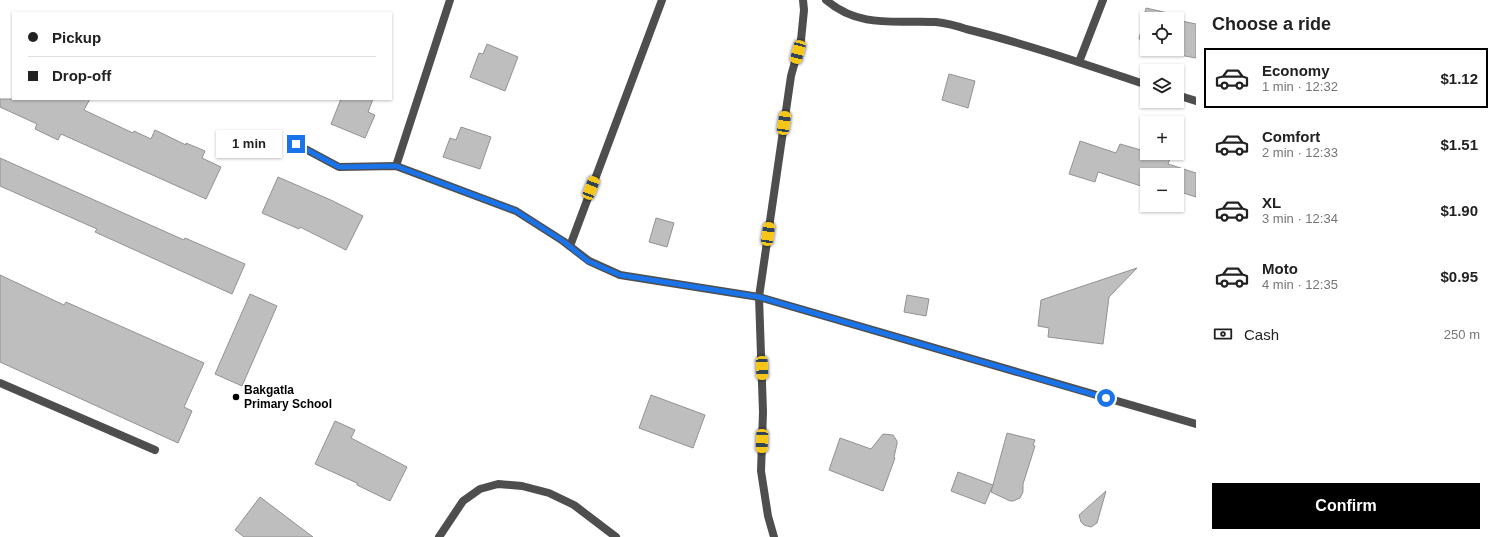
<!DOCTYPE html>
<html lang="en">
<head>
<meta charset="utf-8">
<style>
	:root { --surface:#fff; --page:#f2f2f2; --text:#222; --muted:#767676; --line:#e0e0e0; --accent:#000 }
	body { margin:0; font-family:Helvetica,sans-serif; background:var(--page); color:var(--text); height:100vh; display:flex; flex-direction:column; font-size:15px; white-space:nowrap }
	* { box-sizing:border-box; margin:0 }
	p { font-size:13px; color:var(--muted) }
	.icon { flex:none; width:22px; height:22px; fill:none; stroke:currentColor; stroke-width:2; stroke-linecap:round; stroke-linejoin:round }
	.map { position:relative; flex:1; overflow:hidden }
	.drawer { display:flex; flex-direction:column; background:var(--surface); width:300px }
	.drawer>* { flex:none }
	.banner { position:absolute; left:12px; top:12px; width:380px; height:88px; border-radius:0px; box-shadow:0 1px 3px #0004; display:grid; align-content:center; height:88px; padding:0 16px; background:var(--surface) }
	.buttons { position:absolute; left:1140px; top:12px; display:grid; gap:8px }
	.buttons a { display:grid; place-items:center; width:44px; height:44px; border-radius:0px; background:var(--surface); box-shadow:0 1px 3px #0004; font-size:20px }
	.end { position:absolute; width:18px; height:18px; margin:-9px; border:5px solid #1a73e8; background:#fff; box-shadow:0 0 0 2px #fff }
	.from { border-radius:50% }
	.bubble { position:absolute; height:28px; border-radius:0px; background:var(--surface); box-shadow:0 1px 3px #0004; font-size:13px; font-weight:700; line-height:28px; text-align:center }
	.car { position:absolute; width:12px; height:24px; margin:-12px -6px; border-radius:5px; box-shadow:0 0 3px 1px #0007; background:linear-gradient(#f5c518 24%,#345 0 40%,#f5c518 0 76%,#345 0 86%,#f5c518 0) }
	.banner b { display:flex; align-items:center; gap:14px; height:38px; font-size:15px }
	.banner b+b { border-top:1px solid var(--line) }
	.banner i { width:10px; height:10px; background:var(--text) }
	ul { padding:0; list-style:none }
	li { display:flex; align-items:center; gap:12px; height:60px; margin:0 8px 6px; padding:0 8px; border:2px solid transparent; border-radius:0px }
	li div { flex:1 }
	li b { display:block; font-size:15px }
	li em { font-style:normal; font-weight:700 }
	li.selected { border-color:var(--accent) }
	li>.icon { width:36px; height:36px; stroke-width:1.5 }
	h2 { padding:0 16px; font-size:18px; line-height:48px }
	.pay { display:flex; align-items:center; gap:10px; height:44px; padding:0 16px; font-size:15px }
	.pay p { margin-inline-start:auto }
	.cta { display:flex; gap:8px; margin-top:auto; padding:8px 16px }
	.cta a { flex:1; height:46px; border-radius:0px; background:var(--accent); color:#fff; font-size:16px; font-weight:700; line-height:46px; text-align:center }
	main { display:flex; flex:1; min-height:0 }
	.map>svg:first-child { display:block }
	.building { fill:#bebebe; stroke:#929292 }
	.lines { fill:none; stroke-linecap:round; stroke-linejoin:round }
	.lane { stroke:#4e4e4e; stroke-width:8 }
	.street { stroke:#4e4e4e; stroke-width:8 }
	.route { stroke:#1a73e8; stroke-width:5 }
	.poi-dot { fill:#000; stroke:#fff; stroke-width:1.5 }
	.labels { text-anchor:middle; stroke-width:3.5; stroke-linejoin:round; paint-order:stroke }
	.poi-label { font-size:12px; font-weight:bold; fill:#000; stroke:#fff; text-anchor:start }
</style>
</head>
<body>
<main>
<div class="map">
<svg width="1196" height="537" viewBox="0 0 1196 537">
	<rect width="100%" height="100%" fill="#fff"/>
	<g class="building">
		<path d="M1146 8 1177 15 1174 19H1147V41L1139 39Z"/>
		<path d="M1177 20 1196 24V58L1168 53 1169 49H1177Z"/>
		<path d="M487 44 518 57 505 91 470 77 479 53 483 54Z"/>
		<path d="M949 74 975 81 968 108 942 100Z"/>
		<path d="M0 99H90L84 110 133 133 134 131 151 139 155 130 186 145V143L205 151 202 158 221 167 206 199 61 134 58 140 35 129 37 124 0 107Z"/>
		<path d="M341 99H373L368 112 375 115 365 138 331 124Z"/>
		<path d="M461 127 491 137 480 169 443 157 450 138 456 140Z"/>
		<path d="M1080 141 1116 153 1120 144 1141 150 1142 147 1147 148V153H1162L1171 156 1168 164 1196 173V197L1177 191V175H1147V188L1098 172 1095 182 1069 174Z"/>
		<path d="M0 158 184 240 185 238 245 264 232 294 95 232 97 229 0 186Z"/>
		<path d="M278 177 333 201 363 216 346 250 300 227 299 229 262 213Z"/>
		<path d="M656 218 674 223 667 247 649 242Z"/>
		<path d="M1137 268 1109 297 1103 344 1048 337 1049 328 1038 326 1041 300Z"/>
		<path d="M0 275 64 305 66 302 204 363 184 407 192 411 178 443 0 362Z"/>
		<path d="M250 294 277 306 242 386 215 374Z"/>
		<path d="M907 295 929 299 926 316 904 312Z"/>
		<path d="M651 395 705 415 693 448 639 428Z"/>
		<path d="M335 421 355 430 351 438 407 467 390 501 357 485V483L315 464Z"/>
		<path d="M1007 433 1035 440 1033 445 1035 446 1023 484V492L1020 498 1013 501H1010L991 492Z"/>
		<path d="M883 434 893 435 897 441V444L894 457 895 458 883 491 829 470 840 438 871 449Z"/>
		<path d="M958 472 993 485 985 504 951 491Z"/>
		<path d="M1106 491 1097 523 1091 527 1084 525 1081 522 1079 515Z"/>
		<path d="M260 497 313 537H244L235 530Z"/>
	</g>
	<g class="lines">
		<g class="lane">
			<path d="M826 0C860 29 896 20 936 22 946 23 957 26 966 29 1027 44 1087 65 1147 85"/>
			<path d="M1079 62 1103 0"/>
			<path d="M1177 95 1196 101"/>
			<path d="M296 144 339 167 396 166 516 211 563 241 589 261 620 275 759 297"/>
			<path d="M396 166 450 0"/>
			<path d="M570 246 662 0"/>
			<path d="M0 383 155 450"/>
		</g>
		<g class="street">
			<path d="M759 297 1196 424"/>
			<path d="M439 537 463 501 480 489 498 484 522 486 549 493 574 505 616 537"/>
			<path d="M774 537 768 516 761 471 763 412 759 297 791 76 801 40 804 10 803 0"/>
		</g>
	</g>
	<g class="lines">
		<path class="route" d="M296 144 339 167 396 166 516 211 563 241 588 261 620 275 759 297 1106 398"/>
	</g>
	<circle class="poi-dot" cx="236" cy="397" r="4"/>
	<g class="labels">
		<g class="poi-label">
			<text x="244" y="394">Bakgatla<tspan x="244" dy="14">Primary School</tspan></text>
		</g>
	</g>
</svg>
<div class="buttons">
<a><svg class="icon" aria-label="locate" viewBox="0 0 24 24"><circle cx="12" cy="12" r="6"/><path d="M12 2v4M12 18v4M2 12h4M18 12h4"/></svg></a>
<a><svg class="icon" aria-label="layers" viewBox="0 0 24 24"><path d="M12 4l9 5-9 5-9-5zM3 14l9 5 9-5"/></svg></a>
<a>+</a>
<a>−</a>
</div>
<i class="end from" style="left:1106px;top:398px"></i>
<i class="end" style="left:296px;top:144px"></i>
<div class="bubble" style="left:216px;top:130px;width:66px">1 min</div>
<i class="car" style="left:798px;top:52px;rotate:195deg"></i>
<i class="car" style="left:784px;top:123px;rotate:8deg"></i>
<i class="car" style="left:591px;top:188px;rotate:21deg"></i>
<i class="car" style="left:768px;top:234px;rotate:8deg"></i>
<i class="car" style="left:762px;top:368px;rotate:178deg"></i>
<i class="car" style="left:762px;top:441px;rotate:182deg"></i>
<div class="banner">
<b><i class="from"></i>Pickup</b>
<b><i></i>Drop-off</b>
</div>
</div>
<section class="drawer">
<h2>Choose a ride</h2>
<ul>
<li class="selected"><svg class="icon" aria-label="car" viewBox="0 0 24 24"><path d="M5 17H2v-5l4-1 3-4h7l3 4 3 1v5h-3M9 17h6M6 11h13"/><circle cx="7" cy="17" r="2"/><circle cx="17" cy="17" r="2"/></svg><div><b>Economy</b><p>1 min · 12:32</p></div><em>$1.12</em></li>
<li><svg class="icon" aria-label="car" viewBox="0 0 24 24"><path d="M5 17H2v-5l4-1 3-4h7l3 4 3 1v5h-3M9 17h6M6 11h13"/><circle cx="7" cy="17" r="2"/><circle cx="17" cy="17" r="2"/></svg><div><b>Comfort</b><p>2 min · 12:33</p></div><em>$1.51</em></li>
<li><svg class="icon" aria-label="car" viewBox="0 0 24 24"><path d="M5 17H2v-5l4-1 3-4h7l3 4 3 1v5h-3M9 17h6M6 11h13"/><circle cx="7" cy="17" r="2"/><circle cx="17" cy="17" r="2"/></svg><div><b>XL</b><p>3 min · 12:34</p></div><em>$1.90</em></li>
<li><svg class="icon" aria-label="car" viewBox="0 0 24 24"><path d="M5 17H2v-5l4-1 3-4h7l3 4 3 1v5h-3M9 17h6M6 11h13"/><circle cx="7" cy="17" r="2"/><circle cx="17" cy="17" r="2"/></svg><div><b>Moto</b><p>4 min · 12:35</p></div><em>$0.95</em></li>
</ul>
<div class="pay"><svg class="icon" aria-label="cash" viewBox="0 0 24 24"><path d="M3 7h18v10H3z"/><circle cx="12" cy="12" r="2"/></svg>Cash<p>250 m</p></div>
<div class="cta"><a>Confirm</a></div>
</section>
</main>
</body>
</html>
